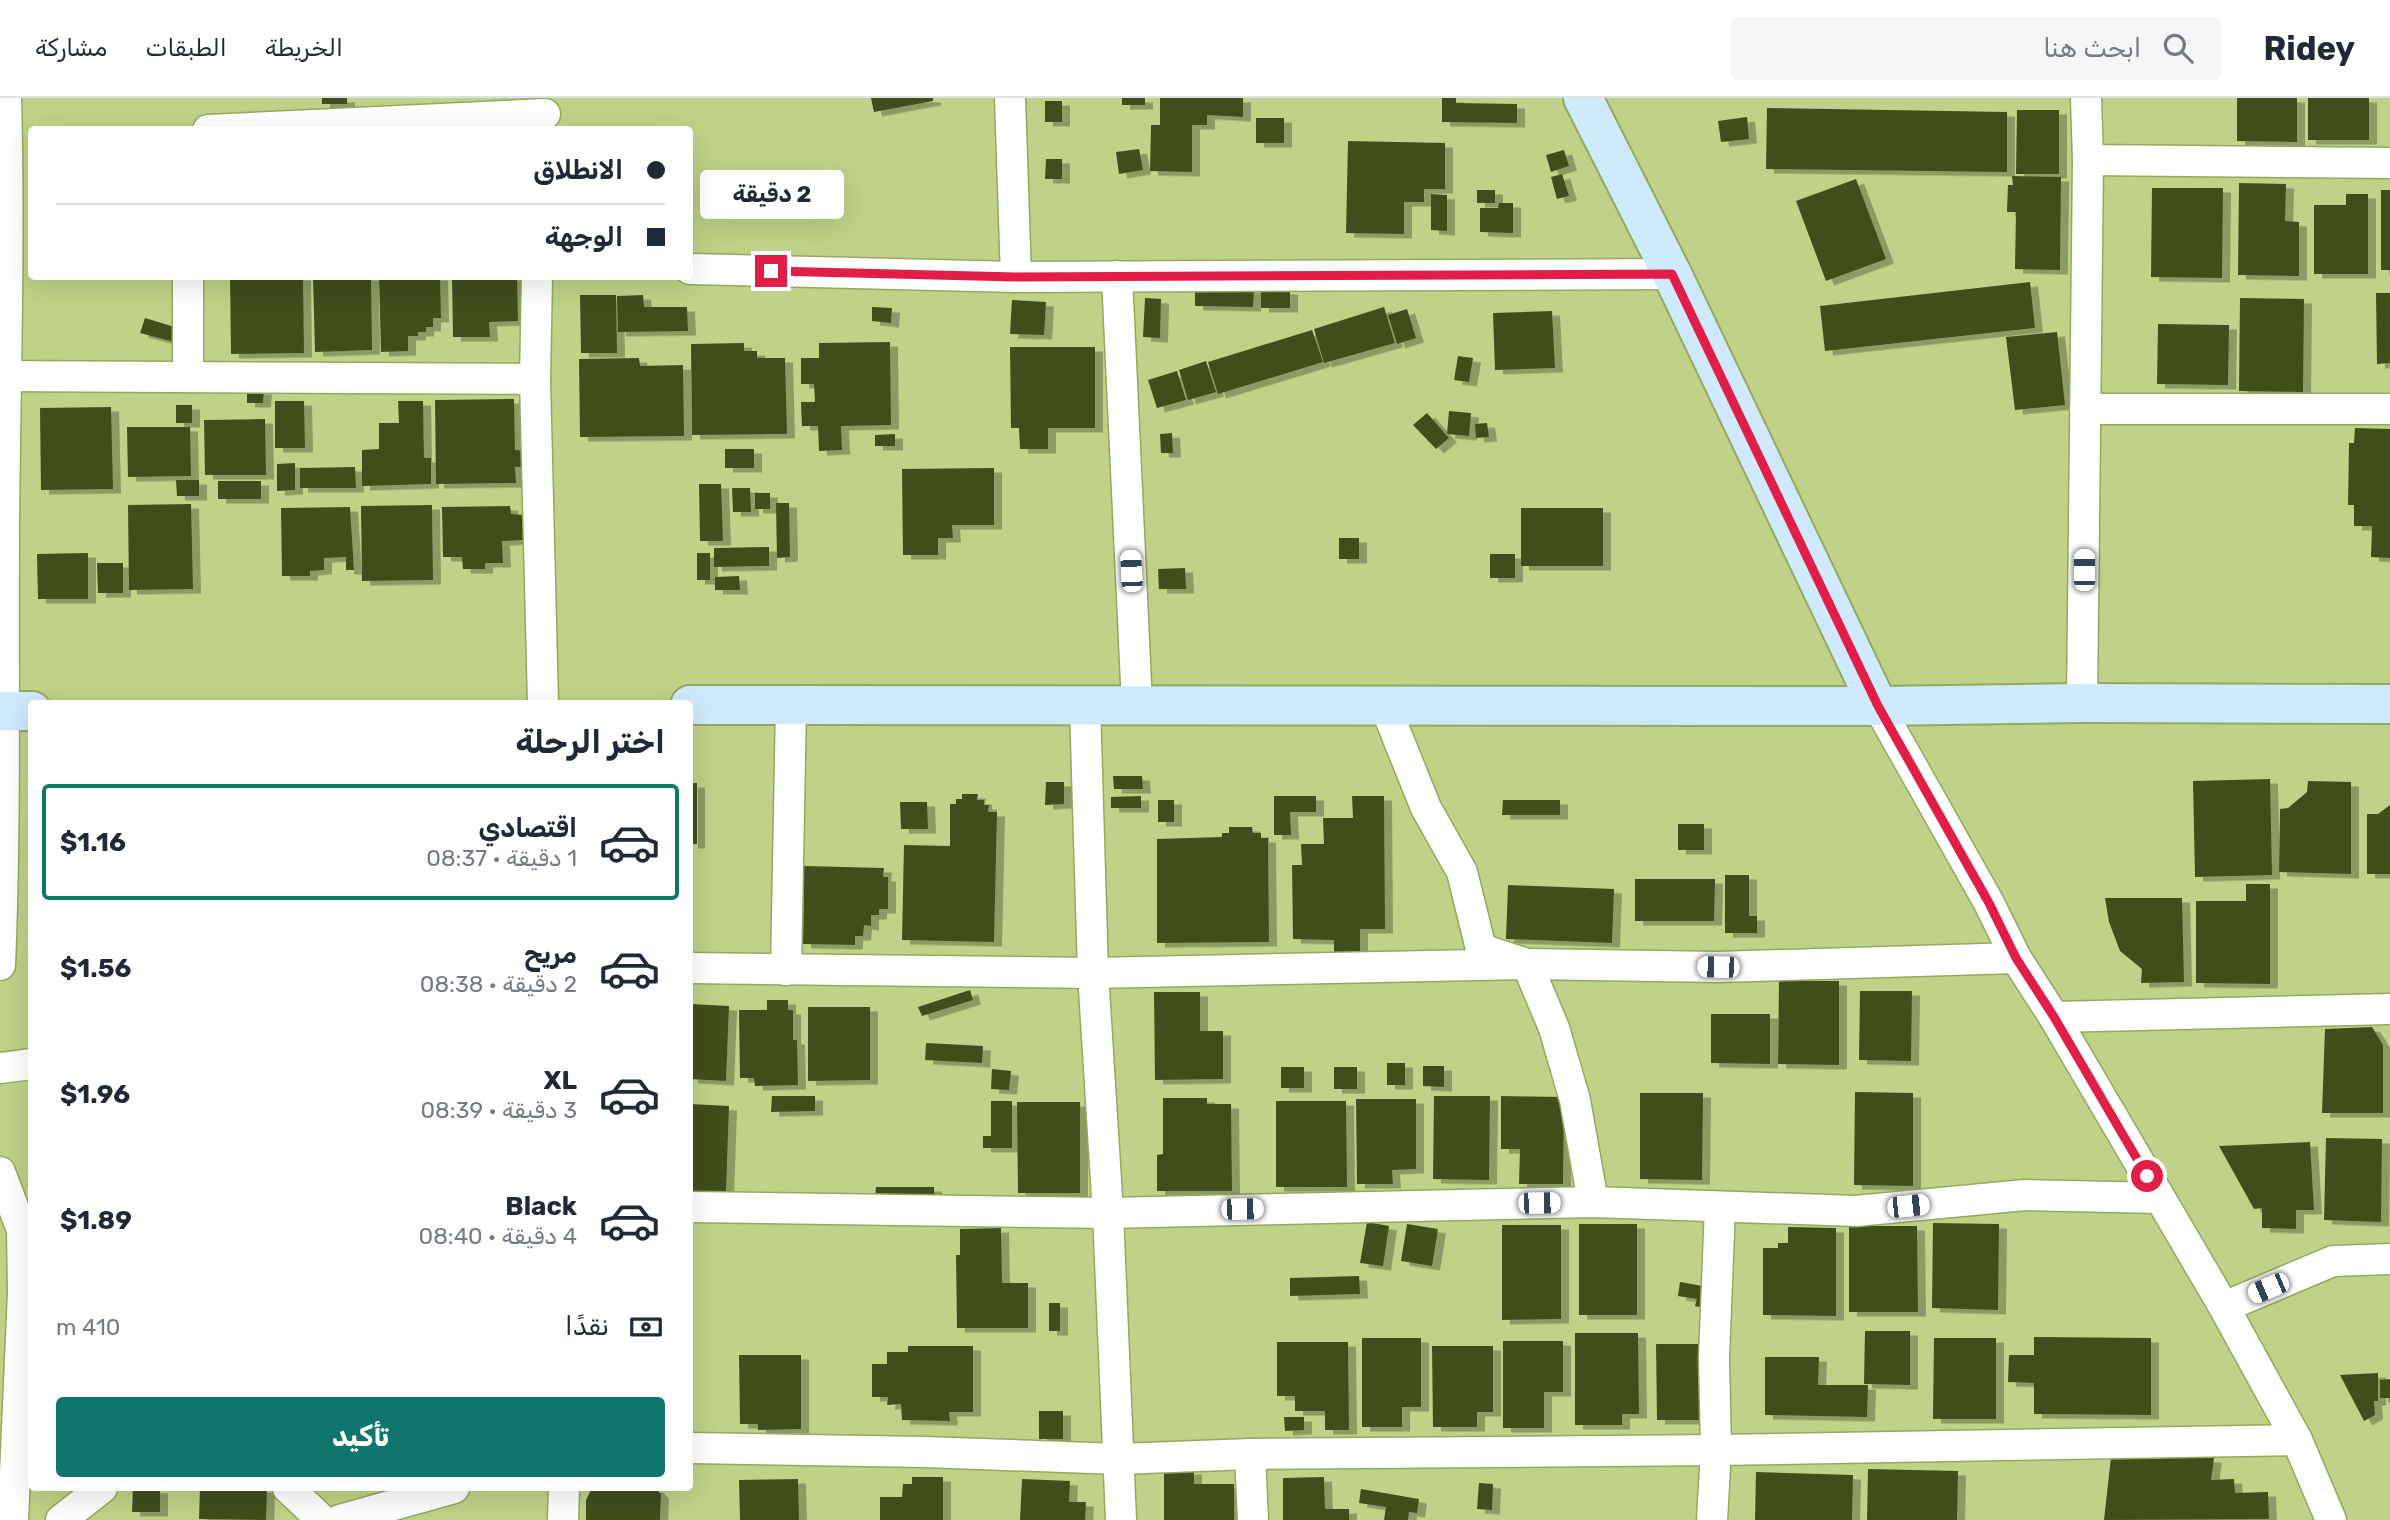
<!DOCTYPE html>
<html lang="ar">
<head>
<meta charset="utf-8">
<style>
	:root { --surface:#fff; --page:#f6f6f7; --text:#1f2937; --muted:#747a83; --line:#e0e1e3; --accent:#0f766e }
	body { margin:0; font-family:Rubik,"Noto Sans Arabic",sans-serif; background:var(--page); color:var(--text); direction:rtl; height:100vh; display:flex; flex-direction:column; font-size:26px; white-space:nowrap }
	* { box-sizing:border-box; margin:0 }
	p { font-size:23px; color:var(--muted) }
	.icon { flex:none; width:38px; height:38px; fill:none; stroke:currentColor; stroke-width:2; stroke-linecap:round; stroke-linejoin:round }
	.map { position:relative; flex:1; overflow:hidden; direction:ltr }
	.details { position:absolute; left:28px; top:602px; width:665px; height:791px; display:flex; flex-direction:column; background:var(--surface); border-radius:7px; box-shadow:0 7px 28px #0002; direction:rtl }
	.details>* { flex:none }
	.guide { position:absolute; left:28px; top:28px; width:665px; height:154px; border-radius:7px; box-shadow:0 7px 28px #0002; direction:rtl; display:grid; align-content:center; height:154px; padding:0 28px; background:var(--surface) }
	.end { position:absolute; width:32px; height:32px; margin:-16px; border:9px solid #e11d48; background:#fff; box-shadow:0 0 0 4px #fff }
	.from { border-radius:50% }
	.bubble { position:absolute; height:49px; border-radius:7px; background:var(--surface); box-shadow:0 7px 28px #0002; font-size:23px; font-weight:700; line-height:49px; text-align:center; direction:rtl }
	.car { position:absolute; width:21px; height:42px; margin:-21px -10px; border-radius:9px; box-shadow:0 0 5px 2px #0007; background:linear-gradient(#fff 24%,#345 0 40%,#fff 0 76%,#345 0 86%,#fff 0) }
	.guide b { display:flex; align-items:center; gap:24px; height:66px; font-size:26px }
	.guide b+b { border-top:2px solid var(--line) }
	.guide i { width:18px; height:18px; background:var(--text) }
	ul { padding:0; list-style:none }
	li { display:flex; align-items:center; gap:21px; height:116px; margin:0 14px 10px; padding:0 14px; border:4px solid transparent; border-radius:7px }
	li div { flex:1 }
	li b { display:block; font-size:26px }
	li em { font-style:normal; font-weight:700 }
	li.active { border-color:var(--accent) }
	li>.icon { width:63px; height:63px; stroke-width:1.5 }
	h2 { padding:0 28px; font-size:32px; line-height:84px }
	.pay { display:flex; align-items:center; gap:18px; height:77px; padding:0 28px; font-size:26px }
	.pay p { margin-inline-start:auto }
	.button { display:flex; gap:14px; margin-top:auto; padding:14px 28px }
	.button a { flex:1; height:80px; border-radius:7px; background:var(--accent); color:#fff; font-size:28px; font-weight:700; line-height:80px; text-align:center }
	header { display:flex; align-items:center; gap:42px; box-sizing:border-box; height:98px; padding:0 35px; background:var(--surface); border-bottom:2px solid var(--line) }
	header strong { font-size:33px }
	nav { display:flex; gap:38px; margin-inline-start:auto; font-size:24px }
	.search { width:490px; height:63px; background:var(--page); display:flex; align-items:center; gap:18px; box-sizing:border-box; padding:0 24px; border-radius:7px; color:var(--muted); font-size:26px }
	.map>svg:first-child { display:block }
	.building { fill:#434e1c; filter:url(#shadow) }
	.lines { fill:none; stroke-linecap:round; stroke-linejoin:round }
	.street-casing { stroke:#95a85e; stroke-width:33 }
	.secondary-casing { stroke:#95a85e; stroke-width:42 }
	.street { stroke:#fff; stroke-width:30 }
	.secondary { stroke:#cfeafc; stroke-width:38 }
	.route { stroke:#e11d48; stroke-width:9 }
</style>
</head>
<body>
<header>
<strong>Ridey</strong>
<div class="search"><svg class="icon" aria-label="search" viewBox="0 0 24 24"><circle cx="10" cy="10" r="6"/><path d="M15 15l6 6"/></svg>ابحث هنا</div>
<nav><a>الخريطة</a><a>الطبقات</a><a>مشاركة</a></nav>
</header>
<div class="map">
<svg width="2390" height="1422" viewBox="0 0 2390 1422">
	<defs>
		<filter id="shadow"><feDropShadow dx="8" dy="4.5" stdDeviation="0" flood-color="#0004"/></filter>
	</defs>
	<rect width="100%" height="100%" fill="#bfd287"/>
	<g class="building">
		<rect x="322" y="0" width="25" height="6"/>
		<path d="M871 0H933V3L874 14Z"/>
		<rect x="1122" y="0" width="23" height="7"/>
		<path d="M1160 0H1243V19L1207 17V27H1192V74L1150 73 1151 27H1160Z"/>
		<path d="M1442 0H1456V5L1517 6V25L1442 24Z"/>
		<path d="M2237 0H2297V44L2237 43Z"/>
		<rect x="2308" y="0" width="61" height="42"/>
		<rect x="1045" y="3" width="17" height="21"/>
		<path d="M1767 10 2007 14V74L1766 71Z"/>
		<path d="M2017 12H2059V76H2016Z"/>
		<path d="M1747 19 1749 41 1721 44 1718 23Z"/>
		<rect x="1256" y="20" width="28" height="25"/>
		<path d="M1348 43 1445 45V91H1424V104H1404V136L1346 135Z"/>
		<path d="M1139 51 1143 72 1119 76 1116 54Z"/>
		<path d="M1564 52 1569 68 1551 74 1546 57Z"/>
		<path d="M1046 61H1062V81H1045Z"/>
		<path d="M1562 76 1569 98 1557 101 1551 79Z"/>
		<path d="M2012 78 2061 79 2060 172 2015 171 2016 114H2007L2008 87H2013Z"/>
		<path d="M1856 81 1886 161 1826 183 1796 103Z"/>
		<path d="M2239 85 2286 86 2285 123 2299 124V178L2238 177Z"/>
		<path d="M2152 90H2223L2222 180 2151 179Z"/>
		<rect x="1477" y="92" width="18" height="13"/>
		<rect x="2381" y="92" width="9" height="80"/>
		<path d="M1431 96 1447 97V133L1431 132Z"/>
		<path d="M2346 96H2368V176H2314V107H2346Z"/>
		<path d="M1499 105H1513V135L1480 134V110H1498Z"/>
		<path d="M230 178H303L304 255 231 256Z"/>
		<path d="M313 178H371L372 252 315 254Z"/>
		<path d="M379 178H440L441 220H433V229H426V234H418V238H408V253L381 254Z"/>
		<path d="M452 178H517L518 223 489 224 490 239H453Z"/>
		<path d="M2030 184 2035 230 1825 253 1820 208Z"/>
		<path d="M1195 190H1254L1253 209 1195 208Z"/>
		<rect x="1261" y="192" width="29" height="18"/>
		<path d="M2376 195H2390V265L2377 266Z"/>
		<path d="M580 197H616L617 255H581Z"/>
		<path d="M643 197 644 209H687L688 233 618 234 617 198Z"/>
		<path d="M1145 200 1161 201 1160 240 1143 239Z"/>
		<path d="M2240 200 2304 201 2303 294 2239 293Z"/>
		<path d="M1012 202 1046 204 1044 237 1010 236Z"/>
		<path d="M872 209 892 210 891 225 872 223Z"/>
		<path d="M1384 209 1395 245 1324 265 1314 231Z"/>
		<path d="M1407 211 1416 240 1397 246 1388 217Z"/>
		<path d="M1552 213 1555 270 1495 272 1493 215Z"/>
		<path d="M145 220 178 230 174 244 140 235Z"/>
		<path d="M2158 226 2229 227 2228 287 2157 286Z"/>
		<path d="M1312 232 1323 264 1218 296 1208 264Z"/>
		<path d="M2057 234 2065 307 2015 312 2006 239Z"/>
		<path d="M890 244 891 327 841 328 842 352 819 353 818 328H802L801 304H815L814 286H801V260H819V245Z"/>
		<path d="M744 245V253H757V260H785L787 336 692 337 691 246Z"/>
		<path d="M1010 249H1095V330H1048V351H1020L1019 330H1011Z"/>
		<path d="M1458 258 1473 260 1469 284 1454 282Z"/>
		<path d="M639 260 640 268 683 267 684 338 580 339 579 261Z"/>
		<path d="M1206 263 1216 294 1188 302 1179 272Z"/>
		<path d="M1177 273 1186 302 1157 310 1148 282Z"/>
		<path d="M247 292H264L263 305H247Z"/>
		<path d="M514 301 515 352 528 353V369H515L516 385 436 386 435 302Z"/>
		<path d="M275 303H304L305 350H275Z"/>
		<path d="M398 303H423L424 360H431V386L362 388V352L379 351V325H399Z"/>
		<rect x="176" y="307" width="16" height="18"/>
		<path d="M111 309 113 391 41 392 40 310Z"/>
		<path d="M1449 313 1471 315 1469 338 1447 336Z"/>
		<path d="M1427 315 1449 340 1436 351 1413 327Z"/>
		<path d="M265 321 266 377H205L204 322Z"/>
		<path d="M1487 325 1489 339 1476 340 1475 326Z"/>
		<path d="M127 329H190L191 378 128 379Z"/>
		<path d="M2355 330 2390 331V460L2371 459 2372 428H2354V407H2348L2349 345H2354Z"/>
		<path d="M1172 335 1173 355H1161L1160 336Z"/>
		<path d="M895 336V348H875V337Z"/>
		<rect x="725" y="351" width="29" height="19"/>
		<path d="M295 365V392L277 393V366Z"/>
		<path d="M355 369 356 390H300V370Z"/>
		<path d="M994 370V427H952L953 440H938V457H903L902 371Z"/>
		<path d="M176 382H199V398H177Z"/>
		<rect x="218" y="383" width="43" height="18"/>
		<path d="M699 386H721L723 443H700Z"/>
		<path d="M732 390H750L751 414H733Z"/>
		<rect x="755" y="395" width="15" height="16"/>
		<path d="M776 405H789L790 459 777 460Z"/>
		<path d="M191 406 193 491 129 492 128 407Z"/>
		<path d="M432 407 433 482 362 483 361 408Z"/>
		<path d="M510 408 511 416 524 417V442L502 443 503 465H485V471H463L462 459H443L442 409Z"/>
		<path d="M350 409 354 472H346V459L324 460V472L310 473V478H282L281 410Z"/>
		<rect x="1521" y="410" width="82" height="58"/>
		<rect x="1339" y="440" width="20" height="21"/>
		<path d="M769 449V468L714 469V450Z"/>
		<path d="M88 455V501H38L37 456Z"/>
		<rect x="697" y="455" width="13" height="27"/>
		<rect x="1490" y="456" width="25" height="24"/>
		<path d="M97 465H123V495H98Z"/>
		<path d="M1185 470 1186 491H1159L1158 471Z"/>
		<path d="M739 478 740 492H715V479Z"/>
		<path d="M1113 678H1142L1143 691H1114Z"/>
		<path d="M2270 681 2272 777 2195 779 2193 683Z"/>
		<path d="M2308 683 2351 684V776L2279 774 2280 711 2288 710 2307 694Z"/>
		<path d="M1046 684H1064V706L1045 707Z"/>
		<rect x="690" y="685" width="7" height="61"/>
		<path d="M962 696H978L977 702H984V707H989L988 714H997L994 844 902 842 904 747 950 748V706H956V701H962Z"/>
		<path d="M1141 698V710H1111V699Z"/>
		<path d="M1274 698H1316V714H1290L1291 737H1274Z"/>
		<path d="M1352 698H1384L1385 831H1360V860H1334V842L1293 841 1292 767H1302L1301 746H1324L1323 720H1353Z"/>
		<rect x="1158" y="702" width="16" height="22"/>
		<path d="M1503 702H1560V717H1502Z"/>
		<path d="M900 704H927L928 731H901Z"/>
		<path d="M2390 707V776H2367V716H2378Z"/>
		<rect x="1678" y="726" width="26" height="26"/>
		<path d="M1229 729H1252L1253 735H1261V740H1268L1269 844 1157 845V741L1222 739V735H1229Z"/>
		<path d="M804 768 884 770 883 779H888V811H879V817H871V828L864 827 863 838H855V847L803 846Z"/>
		<path d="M1725 777H1749V818H1757V835H1725Z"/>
		<path d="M1635 781H1715L1714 823H1635Z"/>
		<path d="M2246 786H2270V886L2196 885V803H2246Z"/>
		<path d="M1508 787 1614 791 1612 845 1506 841Z"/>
		<path d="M2105 800H2182L2184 884 2141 885 2142 871 2120 853 2109 824Z"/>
		<path d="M1779 883H1839V967L1778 966Z"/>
		<path d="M970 892 973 902 922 918 918 909Z"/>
		<path d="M1860 893H1912L1911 963 1859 962Z"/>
		<path d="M1154 894H1200V933H1223V981L1155 982Z"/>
		<path d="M767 902H788V912H793V942H797L798 987 755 988 754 980H740L739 912H767Z"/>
		<path d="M690 906 729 908 726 983 690 981Z"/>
		<path d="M808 909H870V982L808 983Z"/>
		<path d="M1711 916H1770V966L1711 965Z"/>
		<path d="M2372 929 2383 947V1015H2322L2325 931Z"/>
		<path d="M926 945 983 948 982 965 925 962Z"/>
		<rect x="1387" y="965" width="18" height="22"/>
		<path d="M1423 968H1444V989L1423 988Z"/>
		<rect x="1281" y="969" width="23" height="21"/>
		<rect x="1334" y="969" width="23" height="22"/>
		<path d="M992 971 1011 973 1009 992 991 991Z"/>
		<path d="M1855 994 1913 995V1088L1854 1087Z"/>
		<path d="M1640 995H1703L1702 1082 1640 1081Z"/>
		<path d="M772 998H815V1013L771 1014Z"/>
		<path d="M1434 998H1490L1489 1082 1433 1081Z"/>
		<path d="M1501 998 1564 999 1563 1086H1519L1520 1051H1501Z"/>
		<path d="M1163 1000H1207V1006H1231L1232 1093H1157V1057L1163 1056Z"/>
		<path d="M1356 1001H1416V1071L1392 1072 1393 1086H1357Z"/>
		<path d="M991 1003H1012V1050H983V1038H991Z"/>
		<path d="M1276 1003H1346L1347 1089H1276Z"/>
		<path d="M1017 1004H1080V1095H1018Z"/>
		<path d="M690 1006 729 1008 726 1094 690 1093Z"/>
		<path d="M2326 1040 2382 1041 2381 1124 2324 1122Z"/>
		<path d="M2310 1044 2314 1112H2296V1131L2262 1130V1110L2254 1111 2219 1048Z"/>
		<path d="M876 1089H934V1099H875Z"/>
		<path d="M1367 1124 1389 1128 1383 1168 1360 1165Z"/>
		<path d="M1933 1125 1999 1126 1998 1212 1932 1210Z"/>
		<path d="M1407 1126 1438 1131 1432 1168 1401 1163Z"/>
		<rect x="1579" y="1126" width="58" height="91"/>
		<path d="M1502 1127H1561V1221L1502 1222Z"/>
		<path d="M1849 1128H1917L1918 1214H1849Z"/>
		<path d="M1788 1129 1836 1130V1218L1763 1217V1150H1778V1145H1788Z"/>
		<path d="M1001 1130 1002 1185H1028V1230H957L956 1157H960V1131Z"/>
		<path d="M1359 1178 1360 1196 1290 1198V1180Z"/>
		<path d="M1680 1184 1708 1189 1704 1210 1695 1208 1697 1201 1678 1198Z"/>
		<rect x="1049" y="1205" width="11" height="28"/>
		<path d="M1865 1233H1910V1287L1864 1286Z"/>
		<path d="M1575 1235H1638L1639 1316H1622V1327H1575Z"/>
		<path d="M2034 1239 2151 1240V1317L2034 1316V1285L2008 1284 2009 1257H2034Z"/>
		<path d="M1362 1240H1421V1309H1402V1329H1362Z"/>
		<path d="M1934 1240H1996V1321H1933Z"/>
		<path d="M1503 1243H1563V1294H1544V1330H1503Z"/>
		<path d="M1277 1244H1348L1349 1332H1325V1313H1295V1298H1277Z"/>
		<path d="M1656 1246H1710V1322H1657Z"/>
		<path d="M908 1248H973V1314H949L950 1323 902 1322 901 1306 887 1307 888 1299H872V1266H887V1254H908Z"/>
		<path d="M1432 1248H1493V1314H1477V1329H1433Z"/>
		<path d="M739 1257H801V1331L758 1332V1326H740Z"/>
		<path d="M1765 1259H1819L1818 1287H1868L1867 1319 1765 1317Z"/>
		<path d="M2378 1275V1303H2374L2375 1317 2364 1323 2340 1277Z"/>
		<path d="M2390 1281V1300H2380V1282Z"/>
		<rect x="1039" y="1313" width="24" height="28"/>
		<path d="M1284 1319H1304V1332L1285 1333Z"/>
		<path d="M2111 1359 2214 1360 2211 1382 2234 1381 2235 1395 2268 1394 2269 1421 2104 1422Z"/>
		<path d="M1868 1371 1958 1373 1957 1422H1867Z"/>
		<path d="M1194 1372V1386H1234V1422H1164V1373Z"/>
		<path d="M1756 1374 1853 1377 1852 1422H1755Z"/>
		<path d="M912 1379H943V1422H880V1399H902L903 1386H912Z"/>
		<path d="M1324 1379 1325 1411H1349V1422H1283V1380Z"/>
		<path d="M798 1381 799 1422H740L739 1382Z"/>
		<path d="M1022 1381 1070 1383 1069 1404H1086L1085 1422H1020Z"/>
		<path d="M1479 1385 1493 1386 1492 1412 1477 1411Z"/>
		<path d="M133 1390 160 1391V1414H132Z"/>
		<path d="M200 1390H267L266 1422 199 1421Z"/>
		<path d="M592 1390H655L661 1396 660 1422H586V1402Z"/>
		<path d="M1361 1391 1419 1401 1417 1415 1409 1414 1408 1422H1384L1386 1409 1359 1405Z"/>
	</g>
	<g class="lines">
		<defs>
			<g id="street">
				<path d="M1010 0 1016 179"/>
				<path d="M208 32 545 16"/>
				<path d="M2088 62 2390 65"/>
				<path d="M690 171 1016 179 1672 176"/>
				<path d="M188 178V279"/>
				<path d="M537 178 535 281 543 606"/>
				<path d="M1117 178 1137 607"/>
				<path d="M0 278 535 281"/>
				<path d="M2085 311H2390"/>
				<path d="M2082 605 2088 62 2086 0"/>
				<path d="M1085 607 1093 875 1108 1115 1121 1422"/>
				<path d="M1385 608 1426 710 1462 774 1481 851 1527 866 1554 930 1575 1002 1593 1104"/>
				<path d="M1878 608 1989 805 2016 860 2054 919 2224 1209 2297 1342 2331 1422"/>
				<path d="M0 867C6 723 3 578 4 434 5 289 10 144 6 0"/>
				<path d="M690 870 1093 875 1527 866 1718 869 2016 860"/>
				<path d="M786 872 791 607"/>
				<path d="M2054 919 2390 911"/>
				<path d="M0 970 32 966"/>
				<path d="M0 1074 22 1132 23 1194 13 1422"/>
				<path d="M690 1109 1108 1115 1593 1104 1856 1113 2025 1097 2160 1100"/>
				<path d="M2224 1209 2333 1163 2390 1161"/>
				<path d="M690 1350 924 1354 1119 1361 1250 1356 1716 1352 2297 1342"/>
				<path d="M1250 1356 1253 1422"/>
				<path d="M288 1390 322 1422"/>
				<path d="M61 1422 102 1390"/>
				<path d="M340 1422 454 1390"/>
				<path d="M563 1422 564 1390"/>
				<path d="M1712 1422 1716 1352 1714 1260 1720 1109"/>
			</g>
			<g id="secondary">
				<path d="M1583 0 1672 176 1878 608"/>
				<path d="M690 607 1878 608 2082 605 2390 606"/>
				<path d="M0 613H32"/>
			</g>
		</defs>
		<use href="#street" class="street-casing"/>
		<use href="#secondary" class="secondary-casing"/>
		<use href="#street" class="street"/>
		<use href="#secondary" class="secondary"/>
	</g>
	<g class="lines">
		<path class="route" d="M771 173 1016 179 1672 176 1878 608 1989 805 2016 860 2054 919 2147 1078"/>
	</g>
</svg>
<i class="end from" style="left:2147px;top:1078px"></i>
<i class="end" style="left:771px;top:173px"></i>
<div class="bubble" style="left:700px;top:72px;width:144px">2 دقيقة</div>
<i class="car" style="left:2084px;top:472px;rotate:0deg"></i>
<i class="car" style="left:1131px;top:473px;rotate:357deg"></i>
<i class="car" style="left:1718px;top:869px;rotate:271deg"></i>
<i class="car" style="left:1539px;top:1105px;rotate:89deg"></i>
<i class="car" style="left:1908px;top:1108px;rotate:84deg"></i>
<i class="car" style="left:1242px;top:1111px;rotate:89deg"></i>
<i class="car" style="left:2268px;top:1190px;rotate:247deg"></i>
<div class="guide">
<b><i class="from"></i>الانطلاق</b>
<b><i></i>الوجهة</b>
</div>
<section class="details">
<h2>اختر الرحلة</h2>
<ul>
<li class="active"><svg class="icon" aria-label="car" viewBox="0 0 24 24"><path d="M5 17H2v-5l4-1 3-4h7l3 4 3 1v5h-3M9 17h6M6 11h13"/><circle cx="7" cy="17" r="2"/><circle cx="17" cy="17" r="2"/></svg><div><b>اقتصادي</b><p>1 دقيقة · 08:37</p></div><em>$1.16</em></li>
<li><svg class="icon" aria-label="car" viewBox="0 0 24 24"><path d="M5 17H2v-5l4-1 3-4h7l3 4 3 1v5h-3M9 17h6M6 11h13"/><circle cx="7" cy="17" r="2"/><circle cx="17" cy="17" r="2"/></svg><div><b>مريح</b><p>2 دقيقة · 08:38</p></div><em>$1.56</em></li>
<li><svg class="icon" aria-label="car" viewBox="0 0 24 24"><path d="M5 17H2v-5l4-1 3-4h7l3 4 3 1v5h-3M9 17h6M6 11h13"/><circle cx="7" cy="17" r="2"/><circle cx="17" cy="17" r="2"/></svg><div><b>XL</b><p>3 دقيقة · 08:39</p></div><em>$1.96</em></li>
<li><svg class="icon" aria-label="car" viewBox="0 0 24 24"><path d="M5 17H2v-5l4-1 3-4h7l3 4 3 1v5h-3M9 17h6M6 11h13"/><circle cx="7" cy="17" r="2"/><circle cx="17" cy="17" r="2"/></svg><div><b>Black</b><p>4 دقيقة · 08:40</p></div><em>$1.89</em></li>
</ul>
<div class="pay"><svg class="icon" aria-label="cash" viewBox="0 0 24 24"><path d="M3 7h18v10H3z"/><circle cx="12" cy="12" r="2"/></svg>نقدًا<p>410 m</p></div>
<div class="button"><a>تأكيد</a></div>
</section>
</div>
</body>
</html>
